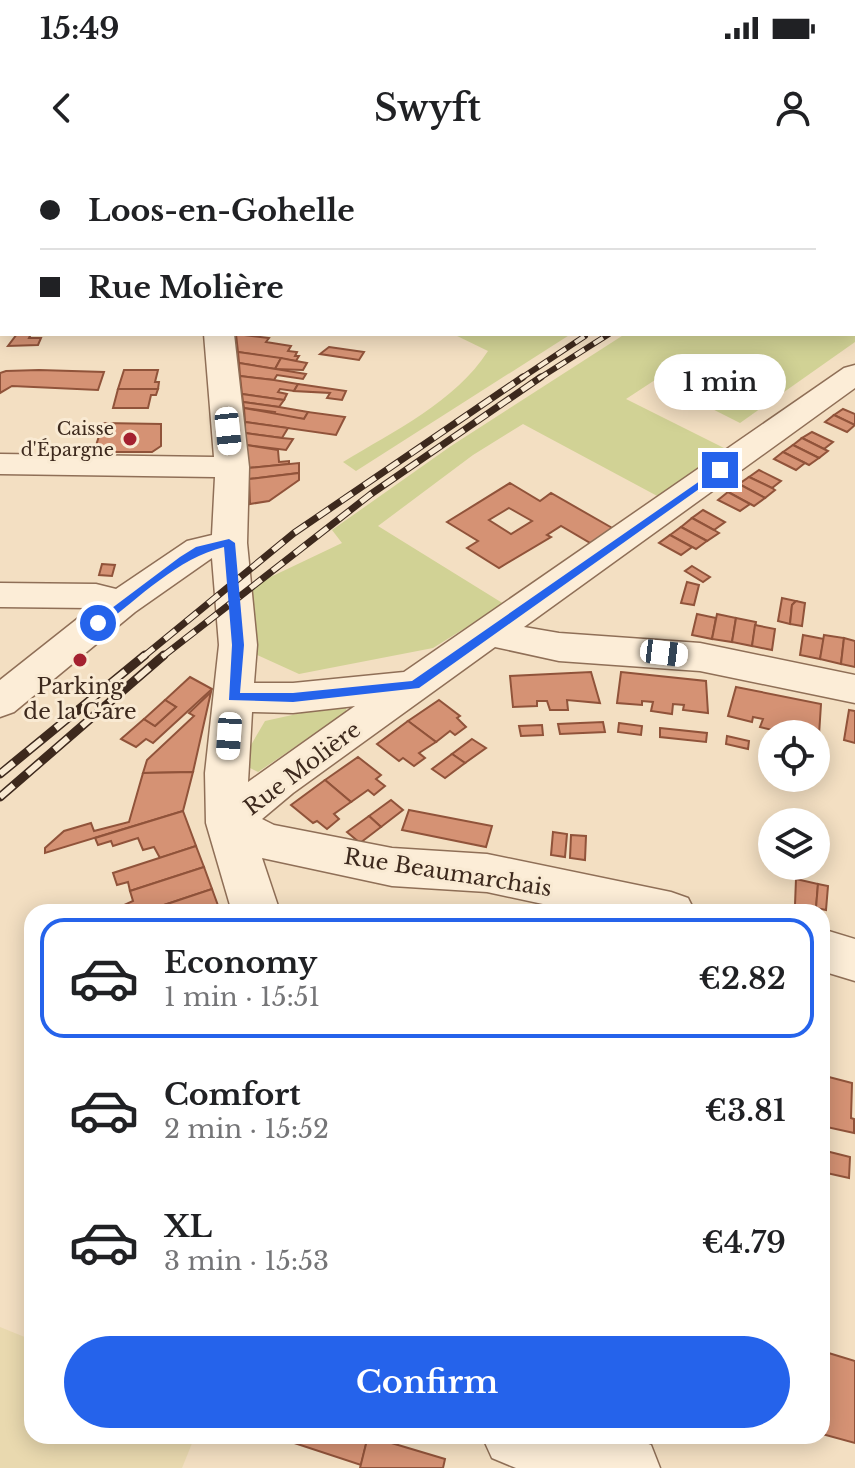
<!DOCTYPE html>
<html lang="en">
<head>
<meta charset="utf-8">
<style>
	:root { --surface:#fff; --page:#f6f6f6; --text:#202124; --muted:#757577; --line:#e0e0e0; --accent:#2563eb }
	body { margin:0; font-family:"Libre Baskerville",serif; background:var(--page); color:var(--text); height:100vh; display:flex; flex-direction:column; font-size:30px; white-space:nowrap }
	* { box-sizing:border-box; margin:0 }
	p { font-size:26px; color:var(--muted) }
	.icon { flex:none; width:44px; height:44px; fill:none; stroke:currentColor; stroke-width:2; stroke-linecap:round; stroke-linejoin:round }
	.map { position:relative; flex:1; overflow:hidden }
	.panel { position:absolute; left:24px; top:744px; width:806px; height:540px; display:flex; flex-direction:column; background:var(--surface); border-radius:24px; box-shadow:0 4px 20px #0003 }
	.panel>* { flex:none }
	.banner { position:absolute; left:0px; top:0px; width:856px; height:176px; box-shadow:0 4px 20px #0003; display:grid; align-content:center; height:176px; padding:0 40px; background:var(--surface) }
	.controls { position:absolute; left:758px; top:560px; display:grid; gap:16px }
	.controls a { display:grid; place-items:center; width:72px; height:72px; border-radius:50%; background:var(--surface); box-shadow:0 4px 20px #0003; font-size:40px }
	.end { position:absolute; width:36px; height:36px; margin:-18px; border:10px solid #2563eb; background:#fff; box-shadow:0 0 0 4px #fff }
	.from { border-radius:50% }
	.bubble { position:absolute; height:56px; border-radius:28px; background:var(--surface); box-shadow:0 4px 20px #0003; font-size:26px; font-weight:600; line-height:56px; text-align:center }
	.car { position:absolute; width:24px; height:48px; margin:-24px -12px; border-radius:10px; box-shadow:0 0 6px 2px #0007; background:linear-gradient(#fff 24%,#345 0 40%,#fff 0 76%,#345 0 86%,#fff 0) }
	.banner b { display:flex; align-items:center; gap:28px; height:76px; font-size:30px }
	.banner b+b { border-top:2px solid var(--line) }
	.banner i { width:20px; height:20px; background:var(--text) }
	ul { padding:14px 0 0; list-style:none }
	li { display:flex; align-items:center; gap:24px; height:120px; margin:0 16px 12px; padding:0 24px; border:4px solid transparent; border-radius:24px }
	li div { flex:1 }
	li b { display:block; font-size:30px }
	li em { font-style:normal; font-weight:600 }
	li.on { border-color:var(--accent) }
	li>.icon { width:72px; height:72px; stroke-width:1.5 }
	.action { display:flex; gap:16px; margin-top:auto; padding:16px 40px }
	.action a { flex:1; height:92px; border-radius:48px; background:var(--accent); color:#fff; font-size:32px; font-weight:600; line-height:92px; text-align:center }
	.status { display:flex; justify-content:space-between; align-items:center; height:56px; padding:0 40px; background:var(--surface); direction:ltr }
	.status svg { height:22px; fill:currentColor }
	header { display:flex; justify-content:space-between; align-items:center; height:104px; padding:0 40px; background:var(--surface); font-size:36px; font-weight:600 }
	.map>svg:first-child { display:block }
	.farmland { fill:#e9d9af }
	.green { fill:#d1d295 }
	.building { fill:#d59274; stroke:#90533a; stroke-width:2; fill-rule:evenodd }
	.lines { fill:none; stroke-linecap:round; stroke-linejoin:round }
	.minor-casing { stroke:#8f6f57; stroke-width:3 }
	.minor { fill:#fcedd7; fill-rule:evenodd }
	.rail-far2-casing { stroke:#3d291d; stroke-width:6 }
	.rail-far1-casing { stroke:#3d291d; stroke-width:7 }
	.rail-casing { stroke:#3d291d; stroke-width:9 }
	.rail-far2 { stroke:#f9ead3; stroke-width:4; stroke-dasharray:11; stroke-linecap:butt }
	.rail-far1 { stroke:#f9ead3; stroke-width:5; stroke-dasharray:14; stroke-linecap:butt }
	.rail { stroke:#f9ead3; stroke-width:6; stroke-dasharray:18; stroke-linecap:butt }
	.route { fill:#2563eb }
	.poi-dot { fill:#a42130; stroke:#f9ead3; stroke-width:3 }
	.labels { text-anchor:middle; stroke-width:6; stroke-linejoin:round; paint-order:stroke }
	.far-poi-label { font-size:18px; fill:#3d291d; stroke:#f9ead3; text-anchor:end }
	.poi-label { font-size:22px; fill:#3d291d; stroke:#f9ead3 }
	.street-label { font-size:22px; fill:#3d291d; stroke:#f9ead3 }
</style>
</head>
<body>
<div class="status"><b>15:49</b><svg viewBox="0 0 49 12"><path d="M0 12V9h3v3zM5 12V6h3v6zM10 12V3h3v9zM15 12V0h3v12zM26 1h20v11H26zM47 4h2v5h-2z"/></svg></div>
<header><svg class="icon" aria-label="back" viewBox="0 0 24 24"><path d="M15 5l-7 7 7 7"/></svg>Swyft<svg class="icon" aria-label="person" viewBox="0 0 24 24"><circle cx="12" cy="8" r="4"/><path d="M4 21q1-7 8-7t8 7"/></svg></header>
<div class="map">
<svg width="855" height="1308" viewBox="0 0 855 1308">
	<rect width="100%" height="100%" fill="#f3dfc2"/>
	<path class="farmland" d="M0 1167 32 1180V1276H195L182 1308H0Z"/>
	<g class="green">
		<path d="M855 52V182L740 263 655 220 626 239 728 290 661 338 523 264 473 295 378 366 504 444 433 488 299 514 255 494 247 433 260 422 342 383 332 370 451 286 625 174H854Z"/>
		<path d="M453 174H571L356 311 343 302C394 271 455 242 488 191Z"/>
		<path d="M333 546 346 548 347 554 328 573 317 572 258 612 250 608 251 585 265 561Z"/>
	</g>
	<g class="building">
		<path d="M538 0H648L531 2Z"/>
		<path d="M694 0H834L688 2Z"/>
		<path d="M17 174H31L29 178H41L38 185 8 186Z"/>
		<path d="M236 174 269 178 266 182 291 186 288 191 297 192 295 196H299L296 201 238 192Z"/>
		<path d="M329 187 364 192 359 200 320 194Z"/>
		<path d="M238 192 281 198 275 209 239 203Z"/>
		<path d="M281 198 296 201 307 203 303 210 275 209Z"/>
		<path d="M239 203 288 211 306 214 303 219 277 215 274 220 240 216Z"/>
		<path d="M124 210H158L155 222H159L158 229H118Z"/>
		<path d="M6 211 39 210 104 212 98 230 12 226 0 233V213Z"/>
		<path d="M240 216 274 220 298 224 294 231 280 229 278 232 287 234 284 240 242 234Z"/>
		<path d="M298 224 346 231 342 240 327 238 330 233 294 231Z"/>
		<path d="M118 229H158L156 235H151L148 248H113Z"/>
		<path d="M242 234 284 240 279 247 243 242Z"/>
		<path d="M243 242 279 247 308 252 304 259 274 255 275 252 244 248Z"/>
		<path d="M244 248 304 259 308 252 345 257 336 275 245 262Z"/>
		<path d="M843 249 855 254V265L834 255Z"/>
		<path d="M834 255 855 265 847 272 825 262Z"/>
		<path d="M245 262 288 268 282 278 245 273Z"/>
		<path d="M103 263 161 264V286L152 292H94Z"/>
		<path d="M812 272 833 282 824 289 802 278Z"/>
		<path d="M245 273 282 278 293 279 286 290 246 285Z"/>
		<path d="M802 278 828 291 819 298 793 285Z"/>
		<path d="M246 285 278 290 279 302 289 301V304L248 308Z"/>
		<path d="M793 285 819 298 809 305 783 292Z"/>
		<path d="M783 292 805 303 796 310 774 299Z"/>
		<path d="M299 303V313L249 319 248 308Z"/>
		<path d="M759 310 781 321 772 328 749 317Z"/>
		<path d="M299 313V320L269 341 250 344 249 319Z"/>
		<path d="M749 317 772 328 775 330 765 338 739 324Z"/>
		<path d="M510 323 540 341 551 333 614 369 592 384 561 366 547 375 551 377 499 408 467 388 478 381 447 362ZM509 348 532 361 511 374 489 360Z"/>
		<path d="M739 324 765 338 754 346 728 332Z"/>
		<path d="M728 332 750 344 740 351 718 340Z"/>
		<path d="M703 350 725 362 714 370 692 358Z"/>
		<path d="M692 358 714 370 719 373 707 381 681 367Z"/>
		<path d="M681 367 707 381 696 389 670 375Z"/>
		<path d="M670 375 692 387 681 395 659 383Z"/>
		<path d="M102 404 115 405 112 416 99 415Z"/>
		<path d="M692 406 710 417 703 422 685 411Z"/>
		<path d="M687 422 699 425 694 445 681 443Z"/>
		<path d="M782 438 796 441 792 445 790 464 778 461Z"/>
		<path d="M796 441 805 443 802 466 790 464 792 445Z"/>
		<path d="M697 454 716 458 712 479 692 475Z"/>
		<path d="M717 454 736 458 732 482 712 479Z"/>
		<path d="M736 458 756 462 752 486 732 482Z"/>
		<path d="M755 465 775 469 772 490 752 486Z"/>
		<path d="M803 475 824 479 820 499 800 495Z"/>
		<path d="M824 475 844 478 841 504 820 499Z"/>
		<path d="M844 478 855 481V507L841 504Z"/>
		<path d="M591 512 600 543 567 540 568 550H550L547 541H537V546L513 547 510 516Z"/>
		<path d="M621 512 706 521 708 553 683 550 684 545 673 544 672 554 651 551 653 542 642 541V545L617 543Z"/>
		<path d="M190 517 212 529 153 583 146 579 136 587 121 579 144 559 155 566 176 547 165 540Z"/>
		<path d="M736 527 821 544 819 575 794 570 795 565 786 564 784 573 760 567 763 559 753 557 752 562 728 556Z"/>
		<path d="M211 532 193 612 143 613 147 600 194 556 189 553Z"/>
		<path d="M165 540 176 547 155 566 144 559Z"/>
		<path d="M439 540 460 556 457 558 466 567 455 575 450 571 436 582 408 561Z"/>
		<path d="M849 550 855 551V583L844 580Z"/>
		<path d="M408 561 436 582 419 593 425 598 414 606 403 598 399 601 377 584Z"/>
		<path d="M603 562 605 572 560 574 558 564Z"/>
		<path d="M619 563 642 566 641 575 618 572Z"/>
		<path d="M542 565 543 575 521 576 519 566Z"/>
		<path d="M660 568 707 573 706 582 660 577Z"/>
		<path d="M727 576 749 581 748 589 726 584Z"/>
		<path d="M472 579 486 588 465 603 452 594Z"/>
		<path d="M452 594 465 603 445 618 432 609Z"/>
		<path d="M358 597 381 615 376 619 385 626 374 635 368 630 351 642 325 620Z"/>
		<path d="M193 612 183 651 45 693V688L64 671 91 663 94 671 129 662 143 613Z"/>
		<path d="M325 620 351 642 334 654 339 659 327 669 317 661 313 663 291 645Z"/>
		<path d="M391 640 403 650 381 667 369 656Z"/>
		<path d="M409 650 492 666 486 687 402 670Z"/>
		<path d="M183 651 196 686 160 698 154 687 143 690 138 678 113 686 111 681 98 685 95 678Z"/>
		<path d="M369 656 381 667 360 683 347 672Z"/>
		<path d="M553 672 567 674 565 697 551 695Z"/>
		<path d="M571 675 586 676 585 700 570 698Z"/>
		<path d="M196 686 204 707 130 731 128 722 117 725 113 713Z"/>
		<path d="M204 707 212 729 143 752H125L122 746 133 741 130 731Z"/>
		<path d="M796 719 818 724 816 748 795 745Z"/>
		<path d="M818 724 828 726 826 750 816 748Z"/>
		<path d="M212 729 220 751 143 752Z"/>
		<path d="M822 907 826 908 825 916 852 923 851 958 854 959V973L822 966Z"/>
		<path d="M822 990 850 997 849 1018 822 1012Z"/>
		<path d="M822 1191 855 1201V1283L822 1274Z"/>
		<path d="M273 1276H368L361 1305Z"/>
		<path d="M368 1276 445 1299 443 1308H360Z"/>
	</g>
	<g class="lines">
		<defs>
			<g id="minor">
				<rect x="245" y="0" width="24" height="2"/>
				<path d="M474 0H500L501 2H475Z"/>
				<path d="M843 0H855V9L854 2H842Z"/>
				<path d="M204 174H234L249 307 247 383 257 485 254 523H293L404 512 844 208 855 205V228L524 467 559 473 700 483 855 515V543L700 511 559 501 495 487 293 633 262 659 274 665 392 688 487 694 671 732 688 738 695 752H580L487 732 392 726 262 698 280 752H232L206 663 205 613 219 485 212 398 135 452 14 552 0 557V520L91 448 0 447V423L96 424 116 429 187 381 212 375 215 317 0 314V294L214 297ZM355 546 248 622 252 552 293 553Z"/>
				<path d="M822 769 855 779V821L822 811Z"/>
				<path d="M482 1276H628L651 1285 660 1308H516L492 1298Z"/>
			</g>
		</defs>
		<use href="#minor" class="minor-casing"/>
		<use href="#minor" class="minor"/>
		<defs>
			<g id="rail-far2">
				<path d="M520 219 585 176"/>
				<path d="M538 219 609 174"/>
			</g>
			<g id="rail-far1">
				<path d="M143 497 294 373 523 217"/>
				<path d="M162 497 371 334 541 217"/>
			</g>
			<g id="rail">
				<path d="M0 614 145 495"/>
				<path d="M0 637 164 495"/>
			</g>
		</defs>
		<use href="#rail-far2" class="rail-far2-casing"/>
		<use href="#rail-far1" class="rail-far1-casing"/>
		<use href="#rail" class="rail-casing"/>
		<use href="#rail-far2" class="rail-far2"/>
		<use href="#rail-far1" class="rail-far1"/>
		<use href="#rail" class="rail"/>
	</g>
	<path class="route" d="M720 307 723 312 419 528 293 542 229 540 232 485 224 387C178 398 139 438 102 466L92 463 180 397 196 387 229 379 235 383 244 485 240 533H293L412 521Z"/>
	<g class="poi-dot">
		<circle cx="130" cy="279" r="8"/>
		<circle cx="80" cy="500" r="8"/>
	</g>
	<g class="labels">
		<g class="far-poi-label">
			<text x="114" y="275">Caisse<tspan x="114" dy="21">d'Épargne</tspan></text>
		</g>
		<g class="poi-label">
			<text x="80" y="534">Parking<tspan x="80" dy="25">de la Gare</tspan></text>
		</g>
		<g class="street-label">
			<text transform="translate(302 608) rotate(-37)" y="8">Rue Molière</text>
			<text transform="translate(448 712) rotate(9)" y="8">Rue Beaumarchais</text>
		</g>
	</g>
</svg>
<div class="controls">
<a><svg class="icon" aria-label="locate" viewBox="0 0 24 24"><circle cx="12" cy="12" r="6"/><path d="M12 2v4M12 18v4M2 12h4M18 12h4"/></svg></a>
<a><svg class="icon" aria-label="layers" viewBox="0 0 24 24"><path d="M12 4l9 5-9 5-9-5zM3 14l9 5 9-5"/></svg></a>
</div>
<i class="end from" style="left:98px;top:463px"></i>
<i class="end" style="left:720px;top:310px"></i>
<div class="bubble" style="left:654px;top:194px;width:132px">1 min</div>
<i class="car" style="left:228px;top:271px;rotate:174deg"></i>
<i class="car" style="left:664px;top:493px;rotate:97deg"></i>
<i class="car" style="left:229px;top:576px;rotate:184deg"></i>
<div class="banner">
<b><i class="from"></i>Loos-en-Gohelle</b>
<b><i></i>Rue Molière</b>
</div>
<section class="panel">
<ul>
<li class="on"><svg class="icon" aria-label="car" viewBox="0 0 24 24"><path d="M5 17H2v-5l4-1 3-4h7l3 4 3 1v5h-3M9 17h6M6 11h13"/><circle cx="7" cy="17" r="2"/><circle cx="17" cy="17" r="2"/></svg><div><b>Economy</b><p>1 min · 15:51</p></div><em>€2.82</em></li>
<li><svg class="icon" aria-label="car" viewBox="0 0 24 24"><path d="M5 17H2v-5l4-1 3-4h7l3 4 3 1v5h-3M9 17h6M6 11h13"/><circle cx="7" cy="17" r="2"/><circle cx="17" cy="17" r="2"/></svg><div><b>Comfort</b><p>2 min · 15:52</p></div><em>€3.81</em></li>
<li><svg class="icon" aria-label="car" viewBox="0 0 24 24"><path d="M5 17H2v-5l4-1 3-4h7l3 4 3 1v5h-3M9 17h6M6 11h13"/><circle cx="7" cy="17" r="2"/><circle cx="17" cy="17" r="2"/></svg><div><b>XL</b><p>3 min · 15:53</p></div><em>€4.79</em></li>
</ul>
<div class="action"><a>Confirm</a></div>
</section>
</div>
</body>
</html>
